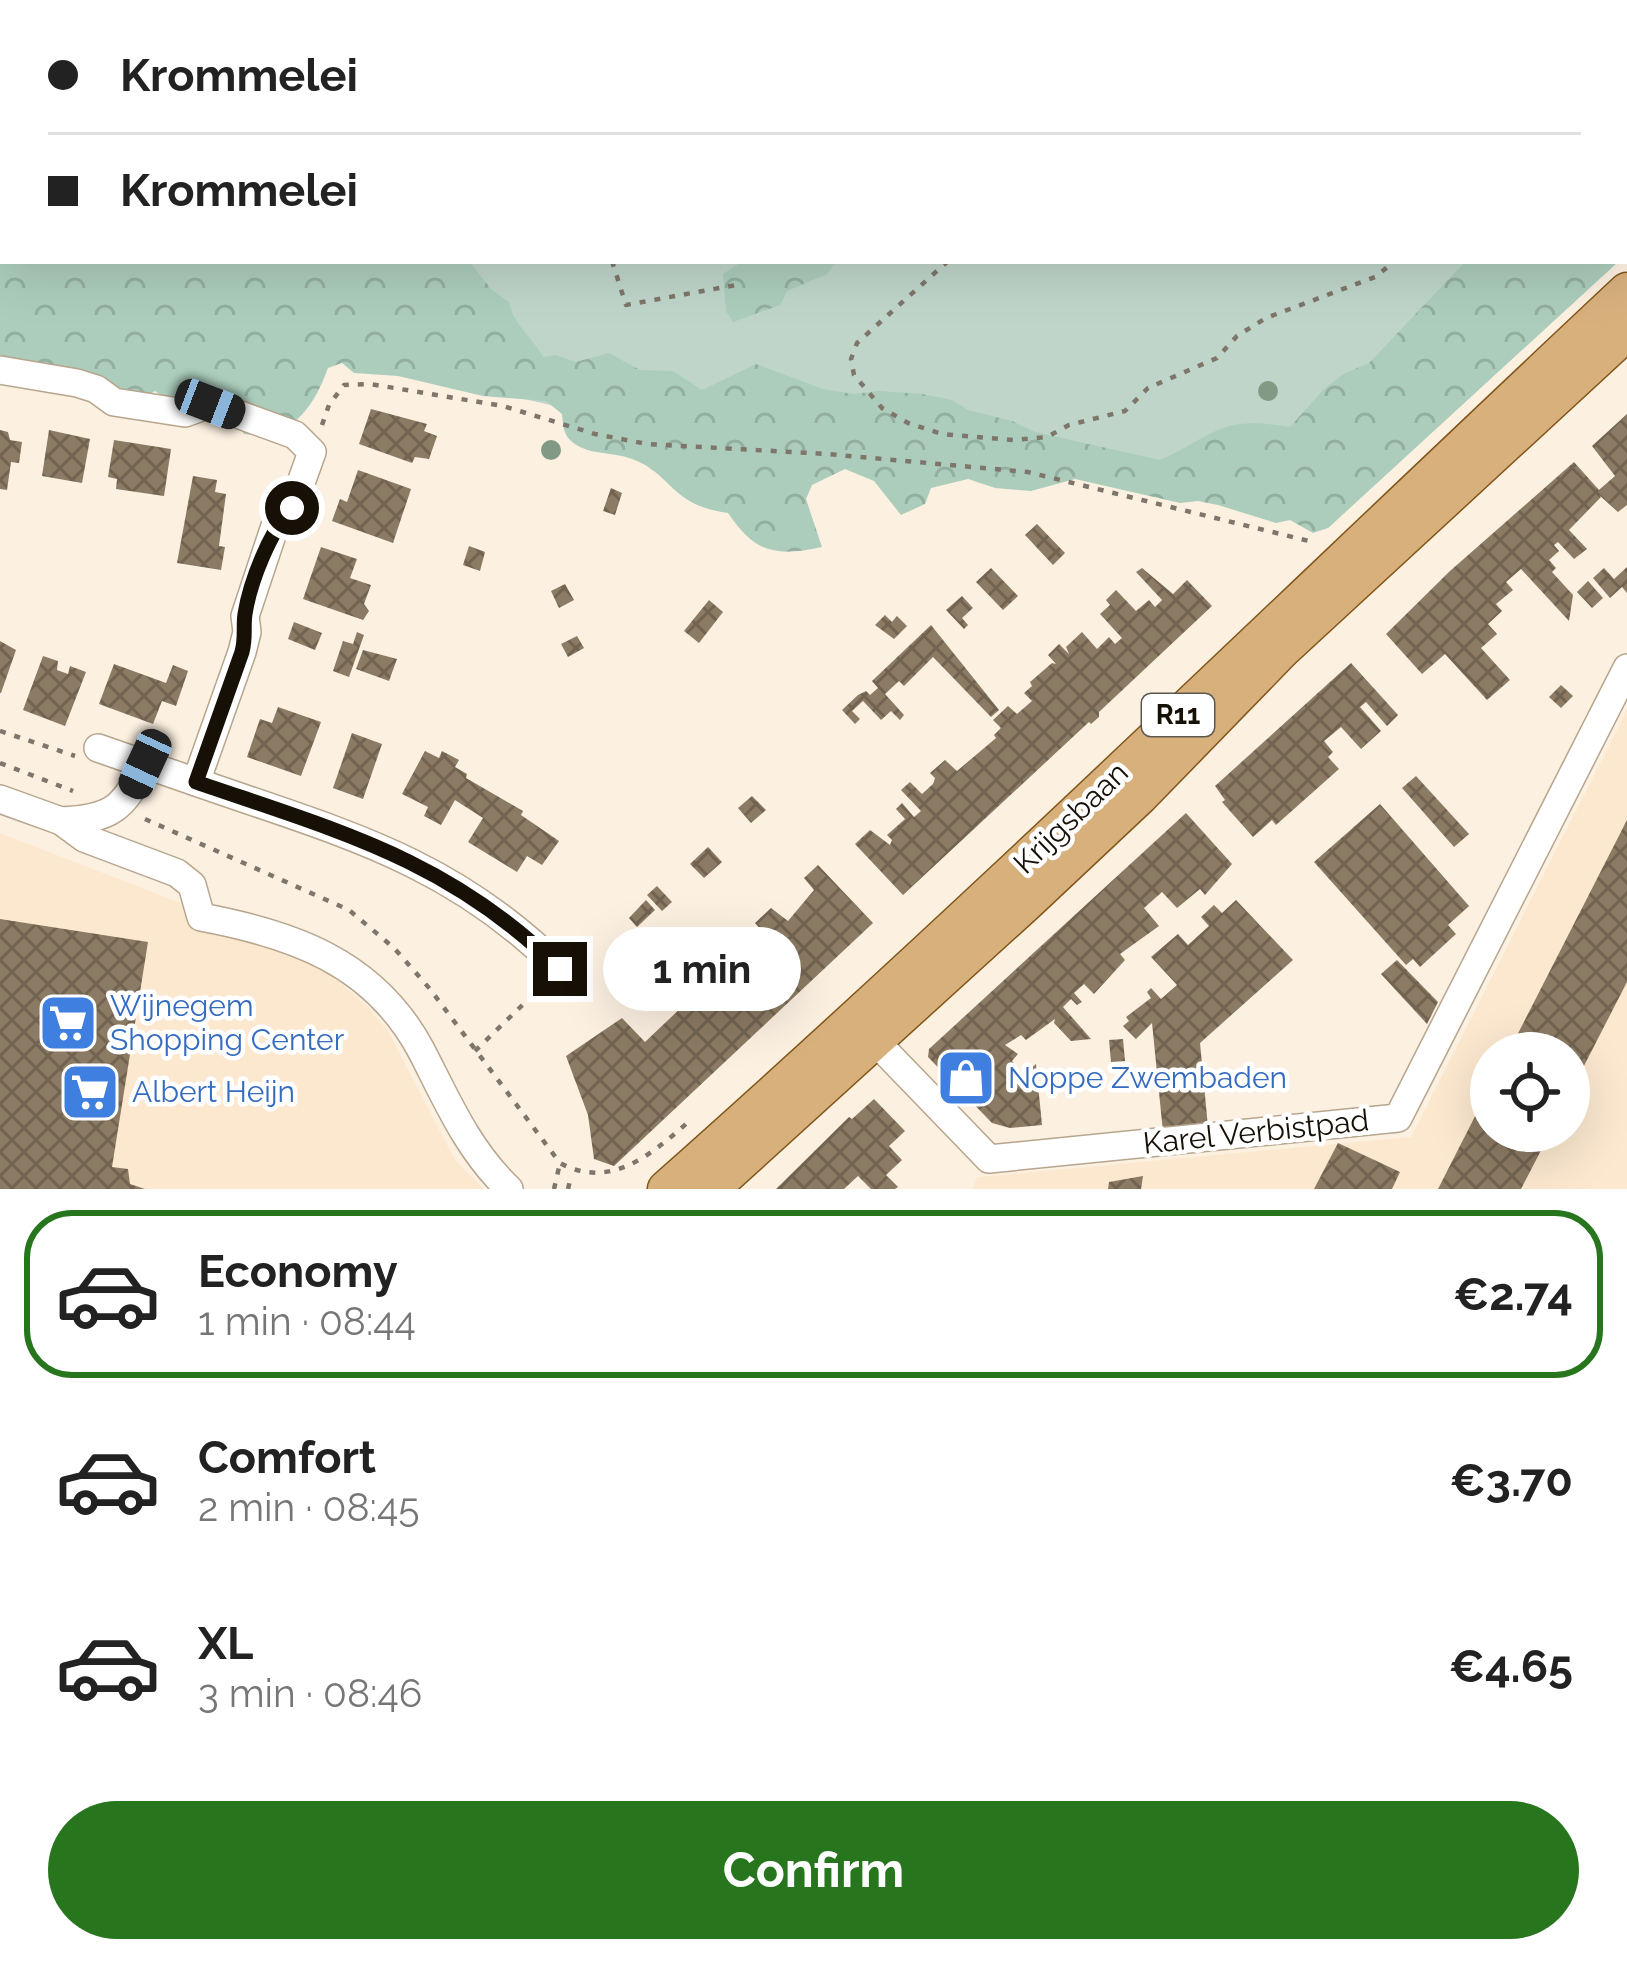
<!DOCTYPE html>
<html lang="en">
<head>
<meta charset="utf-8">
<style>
	:root { --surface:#fff; --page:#f2f2f2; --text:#222; --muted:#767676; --line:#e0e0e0; --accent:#27761e }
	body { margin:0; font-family:Raleway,sans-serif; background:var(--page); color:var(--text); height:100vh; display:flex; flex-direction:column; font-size:45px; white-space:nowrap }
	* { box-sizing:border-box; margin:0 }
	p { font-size:39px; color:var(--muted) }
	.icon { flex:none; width:66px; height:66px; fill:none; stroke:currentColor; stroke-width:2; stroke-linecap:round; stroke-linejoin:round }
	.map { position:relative; height:1189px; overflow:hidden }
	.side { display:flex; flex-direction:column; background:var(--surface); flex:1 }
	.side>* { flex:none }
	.guide { position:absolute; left:0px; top:0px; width:1629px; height:264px; box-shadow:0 12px 48px #0002; display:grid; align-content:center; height:264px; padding:0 48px; background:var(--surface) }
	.fabs { position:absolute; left:1470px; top:1032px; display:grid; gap:24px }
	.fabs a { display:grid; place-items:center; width:120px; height:120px; border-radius:50%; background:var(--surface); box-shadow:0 12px 48px #0002; font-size:60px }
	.end { position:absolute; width:54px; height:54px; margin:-27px; border:15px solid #161007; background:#fff; box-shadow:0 0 0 6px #fff }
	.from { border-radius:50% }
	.bubble { position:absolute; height:84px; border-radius:42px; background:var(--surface); box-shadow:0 12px 48px #0002; font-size:39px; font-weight:700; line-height:84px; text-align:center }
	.car { position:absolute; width:36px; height:72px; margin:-36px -18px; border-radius:15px; box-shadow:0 0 9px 3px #0007; background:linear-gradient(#222 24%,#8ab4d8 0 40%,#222 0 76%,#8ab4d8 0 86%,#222 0) }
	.guide b { display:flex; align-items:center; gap:42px; height:114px; font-size:45px }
	.guide b+b { border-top:3px solid var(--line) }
	.guide i { width:30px; height:30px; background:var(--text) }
	ul { padding:21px 0 0; list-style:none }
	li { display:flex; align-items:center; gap:36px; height:168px; margin:0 24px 18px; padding:0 24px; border:6px solid transparent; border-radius:48px }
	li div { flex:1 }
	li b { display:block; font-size:45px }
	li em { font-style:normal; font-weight:700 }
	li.active { border-color:var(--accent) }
	li>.icon { width:108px; height:108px; stroke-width:1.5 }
	.button { display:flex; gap:24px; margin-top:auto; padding:24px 48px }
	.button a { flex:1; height:138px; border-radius:72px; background:var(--accent); color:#fff; font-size:48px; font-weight:700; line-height:138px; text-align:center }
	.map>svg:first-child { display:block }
	.built { fill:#fce8cf; fill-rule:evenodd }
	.grass { fill:#bfd5ca }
	.forest { fill:url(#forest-crowns) }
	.building { fill:url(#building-cross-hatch) }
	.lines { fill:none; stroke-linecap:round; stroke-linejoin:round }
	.minor-casing { stroke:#b7a58d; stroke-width:30 }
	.major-casing { stroke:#82561a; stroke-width:39 }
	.path { stroke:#7e766a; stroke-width:4.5; stroke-dasharray:6 9; stroke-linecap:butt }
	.minor { stroke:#fff; stroke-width:27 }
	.major { stroke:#d7b07c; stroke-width:36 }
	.tree { fill:#809a86 }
	.route { stroke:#161007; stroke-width:15 }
	.labels { text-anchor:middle; stroke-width:9; stroke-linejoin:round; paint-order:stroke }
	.shield { fill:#fff; stroke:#5c5851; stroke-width:3 }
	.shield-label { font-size:27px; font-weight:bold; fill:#161007 }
	.street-label { font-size:30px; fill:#161007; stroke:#fff }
	.shop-label { font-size:30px; fill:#366cbe; stroke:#fff; text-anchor:start }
</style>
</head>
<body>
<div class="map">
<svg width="1627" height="1189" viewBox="0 0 1627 1189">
	<defs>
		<pattern id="forest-crowns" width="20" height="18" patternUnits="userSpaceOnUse" patternTransform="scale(3)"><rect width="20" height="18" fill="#accdbc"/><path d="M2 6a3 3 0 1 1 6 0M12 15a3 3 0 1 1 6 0" fill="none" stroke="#93afa0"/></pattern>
		<pattern id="building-cross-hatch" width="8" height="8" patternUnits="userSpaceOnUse" patternTransform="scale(3)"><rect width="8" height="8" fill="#8c7b64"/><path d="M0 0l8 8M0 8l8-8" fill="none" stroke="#716350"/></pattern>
	</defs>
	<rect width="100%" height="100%" fill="#fcf0e1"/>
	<g class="built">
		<path d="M1627 710V1189H973L977 1177 1411 1137ZM1491 1053H1569V1131H1491Z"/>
		<path d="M0 833 302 950 368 1007 388 1031 455 1160 484 1189H0Z"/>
	</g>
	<g class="grass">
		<path d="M171 0H1627V254L1626 3Z"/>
		<path d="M359 261H1619L1328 528 973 447 605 417 375 366Z"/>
	</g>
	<g class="forest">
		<path d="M0 0 173 3H3V261H469L492 290 509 302C513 325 532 336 543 357L556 355 576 362 609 353 640 370 673 371 702 390 756 364 823 389 853 394 879 391 923 394 952 400 968 410 1012 421 1035 432 1160 460C1219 433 1219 415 1290 427L1324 389 1345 373 1369 363 1466 261H1619L1328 528 1313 533 1290 520 1276 523 1218 505 1198 501 1180 503 1075 479 1031 491 995 488 968 479 931 488 925 504 901 515 874 481 845 469 812 485 806 499 822 547C775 557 755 553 728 513 669 505 673 474 632 459 612 451 586 456 570 440 563 433 563 424 562 414L546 401 483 396 398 376 354 373 342 363 328 368C314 407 291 441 244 434L221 404 167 400 155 391 144 398 0 373Z"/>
		<path d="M743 261H836L827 274 787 291 780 305 733 322 726 311 723 274Z"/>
	</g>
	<g class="building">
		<path d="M371 409 427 424 424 431 437 436 429 459 415 457 412 463 359 444Z"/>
		<path d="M1627 414V505L1618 512 1599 495 1601 497 1569 530 1587 549 1574 559 1558 542 1554 545 1559 551 1549 560 1556 568 1552 572 1573 595 1569 621 1521 569 1506 582 1513 590 1496 604 1502 611 1488 624 1497 634 1481 648 1510 680 1487 700 1445 654 1422 674 1386 634 1450 571 1574 462 1599 490 1615 476 1592 446Z"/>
		<path d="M0 430 8 432 10 440 22 442 19 463 11 462 7 490 0 489Z"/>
		<path d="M49 430 90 439 82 483 42 476Z"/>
		<path d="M114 440 171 449 164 496 116 489 117 479 108 477Z"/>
		<path d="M358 470 411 489 393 543 332 521 340 499 347 502Z"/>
		<path d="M193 476 217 480 215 492 226 494 219 546 225 547 221 570 177 563Z"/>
		<path d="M611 488 622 493 615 515 603 511Z"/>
		<path d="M1037 524 1065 553 1053 565 1025 535Z"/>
		<path d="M469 546 485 552 480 571 463 565Z"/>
		<path d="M321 547 357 559 350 578 371 585 364 604 369 611 363 620 303 599Z"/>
		<path d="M1627 567V593L1622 587 1610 598 1593 578 1604 568 1614 579Z"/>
		<path d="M991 568 1018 596 1003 610 976 582Z"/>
		<path d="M1142 568 1173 594 1187 580 1212 606 1099 712V717L1091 724 1089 722 903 895 855 844 870 830 890 845 892 840 887 835 905 819 896 809 902 803 914 817 921 811 901 790 910 782 922 794 933 784 935 778 930 773 945 760 957 771 996 738 994 735 1001 728 993 720 1008 706 1017 714 1032 701 1024 693 1032 686 1030 682 1052 663 1056 664 1048 655 1059 644 1069 654 1066 647 1082 632 1097 649 1109 637 1115 644 1122 638 1100 614 1110 605 1106 600 1116 590 1136 611 1149 600 1155 607 1162 600 1136 572Z"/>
		<path d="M1588 581 1603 598 1592 608 1577 592Z"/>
		<path d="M565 584 574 600 559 608 551 591Z"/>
		<path d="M962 596 973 608 962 618 968 625 964 629 946 610Z"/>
		<path d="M709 600 723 612 699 643 684 631Z"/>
		<path d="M885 615 892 622 897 616 907 626 894 639 875 625Z"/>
		<path d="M294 622 322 633 315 650 288 639Z"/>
		<path d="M931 625 999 710 991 717 933 657 904 686 899 681 885 694 904 715 900 720 891 711 881 720 863 701 852 711 860 719 855 724 842 710 858 695 866 691 870 695 878 688 872 681Z"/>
		<path d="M357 632 364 635 349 677 333 671 343 641 353 644Z"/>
		<path d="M577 636 584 648 568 657 561 644Z"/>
		<path d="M0 641 16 650 1 693H0Z"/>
		<path d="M363 650 397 659 389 681 356 669Z"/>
		<path d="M43 656 58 661 57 670 68 674 70 666 86 672 65 726 23 710Z"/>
		<path d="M1351 663 1398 715 1387 726 1366 702 1360 707 1381 731 1361 749 1341 727 1324 741 1333 752 1328 757 1339 769 1276 825 1272 820 1253 837 1222 802 1225 800 1215 786Z"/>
		<path d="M114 664 166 683 173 665 188 671 176 706 162 701 153 724 99 704Z"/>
		<path d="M1561 685 1573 696 1561 708 1549 697Z"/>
		<path d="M278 707 321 722 301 776 247 757 260 719 272 723Z"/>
		<path d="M352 733 382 744 363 799 333 788Z"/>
		<path d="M425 751 439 758 442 751 459 760 455 767 467 774 466 778 523 811 521 815 559 841 542 865 527 856 517 872 468 842 483 818 455 800 441 825 424 816 428 807 402 794Z"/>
		<path d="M1416 776 1469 834 1454 847 1402 788Z"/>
		<path d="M752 796 766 810 751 823 738 808Z"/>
		<path d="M1380 804 1469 906 1448 925 1456 934 1420 967 1413 959 1406 965 1314 862Z"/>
		<path d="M1186 813 1232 864 1205 895 1200 889 1177 908 1162 892 1144 908 1159 926 1120 954 1125 960 1094 994 1084 984 1074 993 1082 1002 1077 1005 1071 999 1063 1007 1091 1039 1071 1041 1054 1023 1055 1019 1026 1040 1021 1035 1005 1045 1018 1054 1012 1061 1024 1074 1036 1064 1042 1125 1010 1128 992 1123 928 1057 929 1049Z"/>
		<path d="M1627 820V982L1569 1095V1053H1508Z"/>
		<path d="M708 847 722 862 704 878 690 864Z"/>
		<path d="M818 865 873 923 614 1166 594 1159 588 1115 566 1056 622 1018 645 1042 705 985 717 996 732 982 724 974 762 931 755 923 771 908 788 921 814 890 804 878Z"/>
		<path d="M657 886 672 902 662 911 647 895Z"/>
		<path d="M646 900 655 910 637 927 629 918Z"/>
		<path d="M1236 900 1293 960 1200 1043 1208 1127 1163 1132 1152 1023 1136 1039 1123 1026 1129 1021 1126 1017 1151 998 1147 992 1151 988 1161 999 1177 985 1151 957 1178 934 1188 945 1209 926 1201 917 1214 905 1222 913Z"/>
		<path d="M0 919 148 942 112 1167 128 1169 130 1184 145 1189H0Z"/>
		<path d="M1397 960 1438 1002 1427 1024 1381 974Z"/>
		<path d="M1123 1039 1125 1061 1111 1062 1109 1040Z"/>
		<path d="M1491 1085V1131H1551L1521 1189H1438Z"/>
		<path d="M874 1099 905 1131 889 1146 902 1160 886 1175 898 1187 895 1189H871L858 1176 844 1189H776L849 1117 852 1119Z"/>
		<path d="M1338 1143 1400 1172 1392 1189H1314Z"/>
		<path d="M1143 1176 1141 1189H1108L1109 1182Z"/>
	</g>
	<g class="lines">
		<defs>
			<g id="minor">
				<path d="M0 370 77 383 96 389 114 402 185 413 210 404 295 435 312 452 292 508 275 526 245 616 247 632 242 652 196 782 98 748"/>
				<path d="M196 782C339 832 450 859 560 969"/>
				<path d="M0 799 61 821 84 838 177 873 192 885 201 917C292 934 374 962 421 1050 447 1100 467 1149 509 1189"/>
				<path d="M61 821C111 819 124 809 145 764"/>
				<path d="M875 1041 989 1159 1398 1118 1627 668"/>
			</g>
			<g id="major">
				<path d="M666 1189C994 898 1307 591 1627 291"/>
				<path d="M711 1189 1026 903 1140 796 1282 650 1627 332"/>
			</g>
		</defs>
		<use href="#minor" class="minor-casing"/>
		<use href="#major" class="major-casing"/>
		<g class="path">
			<path d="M311 0 314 3"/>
			<path d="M1577 0 1578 3"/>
			<path d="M146 3 148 0"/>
			<path d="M1108 3 1111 0"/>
			<path d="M612 261 626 305 736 285"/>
			<path d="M948 261 857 343 851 359 854 375 882 408 908 423 942 434 1013 440 1047 437 1069 425 1125 411 1148 388 1217 358 1237 336 1266 318 1375 277 1395 261"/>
			<path d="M322 425 329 405 344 385 370 384 503 406 595 434 647 444 827 454 1028 472 1313 542"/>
			<path d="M0 731 75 756"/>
			<path d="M0 763 73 791"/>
			<path d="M145 819 349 910 394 948 430 989 560 1163C608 1189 648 1158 687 1123L693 1122"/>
			<path d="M475 1051 540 988"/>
			<path d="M554 1189 560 1163"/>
			<path d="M568 1189 571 1176"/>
		</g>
		<use href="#minor" class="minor"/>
		<use href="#major" class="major"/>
	</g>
	<g class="tree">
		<circle cx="1268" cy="391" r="10"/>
		<circle cx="551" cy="450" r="10"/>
	</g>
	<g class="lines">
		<path class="route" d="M292 508C270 531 250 582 245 614 243 627 246 637 242 652L196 782C338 831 450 860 560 969"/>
	</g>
	<defs>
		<symbol id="supermarket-square" viewBox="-11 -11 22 22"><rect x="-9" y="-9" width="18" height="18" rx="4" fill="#3f7fe0" stroke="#fff"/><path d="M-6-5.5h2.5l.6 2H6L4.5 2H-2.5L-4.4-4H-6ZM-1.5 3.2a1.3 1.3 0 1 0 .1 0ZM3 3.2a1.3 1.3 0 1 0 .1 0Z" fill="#fff"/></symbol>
		<symbol id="shop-square" viewBox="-11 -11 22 22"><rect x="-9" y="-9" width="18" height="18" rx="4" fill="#3f7fe0" stroke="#fff"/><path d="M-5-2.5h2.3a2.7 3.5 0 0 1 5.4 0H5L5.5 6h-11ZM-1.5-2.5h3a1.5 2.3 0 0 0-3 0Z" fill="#fff"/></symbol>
	</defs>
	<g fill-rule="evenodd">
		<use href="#supermarket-square" x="35" y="990" width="66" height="66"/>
		<use href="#shop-square" x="933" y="1045" width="66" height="66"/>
		<use href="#supermarket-square" x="57" y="1059" width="66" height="66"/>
	</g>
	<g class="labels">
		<rect class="shield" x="1142" y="694" width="72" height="42" rx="9"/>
		<g class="shield-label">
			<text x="1178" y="724">R11</text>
		</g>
		<g class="street-label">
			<text transform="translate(1071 818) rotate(-44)" y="10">Krijgsbaan</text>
			<text transform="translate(1256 1132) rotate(-6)" y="10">Karel Verbistpad</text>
		</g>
		<g class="shop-label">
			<text x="110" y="1016">Wijnegem<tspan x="110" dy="34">Shopping Center</tspan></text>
			<text x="1008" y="1088">Noppe Zwembaden</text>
			<text x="132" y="1102">Albert Heijn</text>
		</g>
	</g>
</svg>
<div class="fabs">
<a><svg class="icon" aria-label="locate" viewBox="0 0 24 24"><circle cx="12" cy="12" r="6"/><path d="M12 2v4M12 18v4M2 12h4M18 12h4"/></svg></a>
</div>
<i class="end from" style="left:292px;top:508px"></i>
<i class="end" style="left:560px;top:969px"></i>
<div class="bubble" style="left:603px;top:927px;width:198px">1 min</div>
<i class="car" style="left:210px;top:404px;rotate:111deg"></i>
<i class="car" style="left:145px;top:764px;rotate:205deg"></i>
<div class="guide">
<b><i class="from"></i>Krommelei</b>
<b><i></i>Krommelei</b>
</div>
</div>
<section class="side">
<ul>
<li class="active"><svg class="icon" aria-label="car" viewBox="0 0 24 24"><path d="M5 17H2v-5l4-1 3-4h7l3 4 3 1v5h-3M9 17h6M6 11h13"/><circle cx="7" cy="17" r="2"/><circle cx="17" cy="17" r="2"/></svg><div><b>Economy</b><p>1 min · 08:44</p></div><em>€2.74</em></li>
<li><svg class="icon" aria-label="car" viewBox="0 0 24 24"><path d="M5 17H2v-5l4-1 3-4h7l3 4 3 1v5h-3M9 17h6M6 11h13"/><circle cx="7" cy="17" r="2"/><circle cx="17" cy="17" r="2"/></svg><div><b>Comfort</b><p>2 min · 08:45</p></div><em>€3.70</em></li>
<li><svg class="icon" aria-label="car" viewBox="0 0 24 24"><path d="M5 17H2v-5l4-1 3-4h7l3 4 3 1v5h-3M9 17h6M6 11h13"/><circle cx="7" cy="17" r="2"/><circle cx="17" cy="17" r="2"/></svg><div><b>XL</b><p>3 min · 08:46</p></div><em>€4.65</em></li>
</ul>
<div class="button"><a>Confirm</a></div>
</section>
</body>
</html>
